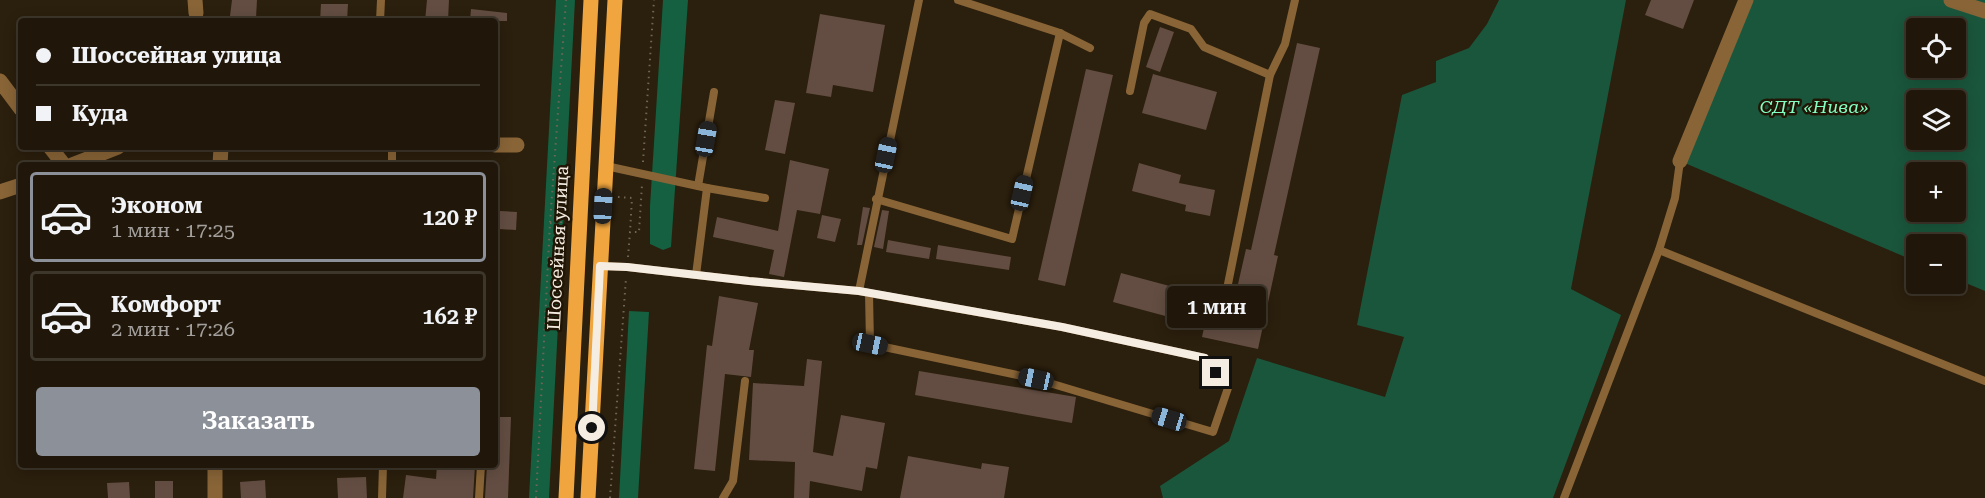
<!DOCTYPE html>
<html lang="ru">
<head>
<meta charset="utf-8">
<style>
	:root { --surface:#20170a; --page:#2d2418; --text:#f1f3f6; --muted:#a29f9c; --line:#3d362b; --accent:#8c9099 }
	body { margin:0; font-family:"Roboto Serif",serif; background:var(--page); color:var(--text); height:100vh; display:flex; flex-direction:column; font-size:22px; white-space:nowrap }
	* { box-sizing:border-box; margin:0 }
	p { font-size:20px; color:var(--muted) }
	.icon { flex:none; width:33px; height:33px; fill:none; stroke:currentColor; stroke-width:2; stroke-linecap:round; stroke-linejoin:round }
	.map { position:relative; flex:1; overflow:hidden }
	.panel { position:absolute; left:18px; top:162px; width:480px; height:306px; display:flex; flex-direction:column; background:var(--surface); border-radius:6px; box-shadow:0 3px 15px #0003,0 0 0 2px var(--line) }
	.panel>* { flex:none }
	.banner { position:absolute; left:18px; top:18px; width:480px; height:132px; border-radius:6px; box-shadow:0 3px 15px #0003,0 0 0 2px var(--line); display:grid; align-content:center; height:132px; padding:0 18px; background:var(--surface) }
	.fabs { position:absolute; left:1906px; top:18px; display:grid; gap:12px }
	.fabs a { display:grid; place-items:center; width:60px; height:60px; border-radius:6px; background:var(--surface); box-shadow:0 3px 15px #0003,0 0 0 2px var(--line); font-size:30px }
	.end { position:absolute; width:27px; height:27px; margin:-14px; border:8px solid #f5ede2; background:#111; box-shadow:0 0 0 3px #111 }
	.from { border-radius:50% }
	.bubble { position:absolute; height:42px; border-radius:6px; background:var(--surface); box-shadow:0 3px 15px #0003,0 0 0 2px var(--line); font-size:20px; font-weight:600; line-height:42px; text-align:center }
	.car { position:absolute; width:18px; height:36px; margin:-18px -9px; border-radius:8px; box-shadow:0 0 4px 2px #0007; background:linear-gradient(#222 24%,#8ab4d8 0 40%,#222 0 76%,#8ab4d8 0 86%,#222 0) }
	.banner b { display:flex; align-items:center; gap:21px; height:57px; font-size:22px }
	.banner b+b { border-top:2px solid var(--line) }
	.banner i { width:15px; height:15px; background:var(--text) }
	ul { padding:10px 0 0; list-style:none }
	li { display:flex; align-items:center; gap:18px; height:90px; margin:0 12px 9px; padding:0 6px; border:3px solid var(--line); border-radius:6px }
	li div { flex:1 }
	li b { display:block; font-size:22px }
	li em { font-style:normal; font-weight:600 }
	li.selected { border-color:var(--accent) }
	li>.icon { width:54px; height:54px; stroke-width:1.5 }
	.action { display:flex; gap:12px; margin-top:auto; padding:12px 18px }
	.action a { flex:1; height:69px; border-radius:6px; background:var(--accent); color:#fff; font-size:24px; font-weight:600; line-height:69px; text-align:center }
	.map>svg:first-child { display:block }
	.green { fill:#1a563c; fill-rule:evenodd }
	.forest { fill:#156041 }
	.building { fill:#634d42 }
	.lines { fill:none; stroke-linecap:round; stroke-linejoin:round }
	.path { stroke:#716656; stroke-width:2; stroke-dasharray:1.5 4.5; stroke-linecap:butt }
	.service { stroke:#886437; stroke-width:8 }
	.minor { stroke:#886437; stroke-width:15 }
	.primary { stroke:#f0a53e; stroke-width:15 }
	.route { stroke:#f5ede2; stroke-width:8 }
	.labels { text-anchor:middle; stroke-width:5; stroke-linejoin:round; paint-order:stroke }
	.park-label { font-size:18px; font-style:italic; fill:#83ffc4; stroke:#211605 }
	.street-label { font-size:18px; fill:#f5ede2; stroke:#211605 }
</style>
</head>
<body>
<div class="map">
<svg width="1985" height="498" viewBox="0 0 1985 498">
	<rect width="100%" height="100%" fill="#2b1f0d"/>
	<g class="green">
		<path d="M1499 0H1626L1571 289 1621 315 1553 498H1163L1160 486 1229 441 1257 358 1385 397 1404 337 1357 325 1402 95 1436 82V61L1469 48 1487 24Z"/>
		<path d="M1746 0H1985V291L1956 279V244H1917V262L1680 161ZM1917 28H1956V68H1917ZM1917 100H1956V140H1917ZM1917 172H1956V212H1917Z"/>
	</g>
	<g class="forest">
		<path d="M556 0H575L549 498H529Z"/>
		<path d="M663 0H688L671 247 663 250 650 244V206Z"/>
		<path d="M629 311 649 312 638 498H619Z"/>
	</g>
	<g class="building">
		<path d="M232 0H257L256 18 230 16Z"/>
		<path d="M427 0H449L448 21H425Z"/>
		<path d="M1651 0H1694L1683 29 1645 15Z"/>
		<path d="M321 4H348L347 21H320Z"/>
		<path d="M471 9 507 13V21H470Z"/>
		<path d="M820 14 885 25 873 92 833 85 831 97 806 93Z"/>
		<path d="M1160 27 1174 32 1160 72 1146 67Z"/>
		<path d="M1297 43 1320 48 1274 255 1278 256 1258 349 1202 337 1208 310 1231 315 1246 249 1251 250Z"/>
		<path d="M1086 69 1113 75 1065 286 1038 280Z"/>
		<path d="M1153 74 1217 92 1206 130 1142 113Z"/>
		<path d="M775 100 795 103 785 154 765 150Z"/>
		<path d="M790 160 829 169 820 214 797 210 784 277 769 274 774 250 713 237 717 217 778 231Z"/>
		<path d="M1139 163 1181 175 1179 183 1215 190 1210 216 1185 211 1186 205 1132 191Z"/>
		<path d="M863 207 870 208 862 245H857Z"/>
		<path d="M882 210 889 211 883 249 874 247Z"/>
		<path d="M500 211 517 212 516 230 499 229Z"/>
		<path d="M822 215 841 219 835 242 817 238Z"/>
		<path d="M888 240 931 248 929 259 886 252Z"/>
		<path d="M938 245 1011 257 1009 270 936 259Z"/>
		<path d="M1121 273 1192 292 1184 321 1113 302Z"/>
		<path d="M719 296 758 303 749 350H754L751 377 725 374 715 471 694 469 707 345 712 346Z"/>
		<path d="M807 359 822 361 813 452 833 456 841 415 885 423 877 469 866 467 862 491 810 481 809 498H794L795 462 749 460 753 383 804 386Z"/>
		<path d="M919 371 1076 397 1072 423 915 395Z"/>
		<path d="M495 417H511L508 498H485L487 465H495Z"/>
		<path d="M908 456 981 469 982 463 1009 467 1004 498H900Z"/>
		<path d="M437 465H475L473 498H403L406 475 436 479Z"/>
		<path d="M366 477 367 498H338L337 478Z"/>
		<path d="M265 480 266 498H241L240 482Z"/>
		<rect x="155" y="481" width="18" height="17"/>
		<path d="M129 482 130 498H108L107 483Z"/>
	</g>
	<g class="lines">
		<g class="path">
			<path d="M643 162 654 0"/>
			<path d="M618 197 632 198 630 232"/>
			<path d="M550 223 561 224 562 193H568"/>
			<path d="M628 257 630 232H639L642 185"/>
			<path d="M536 498 550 223 566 0"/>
			<path d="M610 498 626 278"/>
		</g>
		<g class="service">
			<path d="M958 0 1060 33 1090 48"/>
			<path d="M380 21 381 0"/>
			<path d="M1130 91 1144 23 1150 14 1191 29 1204 47 1270 75"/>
			<path d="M392 165V147"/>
			<path d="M606 166 707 188 696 275"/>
			<path d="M698 186 714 92"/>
			<path d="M707 188 765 198"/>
			<path d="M876 199 1012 239 1060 33"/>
			<path d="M1659 250 1985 381"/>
			<path d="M600 266 627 267 749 281 859 291 869 293 1062 327 1205 358 1228 388 1213 432 1036 379 870 344 869 293"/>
			<path d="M1228 284 1270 75 1285 44 1295 0"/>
			<path d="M859 291 919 0"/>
			<path d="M382 498 383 465"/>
			<path d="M479 498 481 465"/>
			<path d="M723 498 733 481 745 381"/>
			<path d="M1564 498 1659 250 1675 198 1680 161"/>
		</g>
		<g class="minor">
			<path d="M195 0 196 13"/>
			<path d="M1951 0 1985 11"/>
			<path d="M0 81 21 109"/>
			<path d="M495 145H517"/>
			<path d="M50 147 64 165"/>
			<path d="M1680 161 1746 0"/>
			<path d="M72 165 118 147"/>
			<path d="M220 165 221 147"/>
			<path d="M0 192 21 185"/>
			<path d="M215 498V465"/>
		</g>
		<g class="primary">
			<path d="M566 498 591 0"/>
			<path d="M588 498 615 0"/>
		</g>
	</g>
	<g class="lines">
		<path class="route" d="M592 428 600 266 627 267 749 281 859 291 1062 327 1205 358 1216 373"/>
	</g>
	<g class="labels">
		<g class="park-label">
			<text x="1814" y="113">СДТ «Нива»</text>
		</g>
		<g class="street-label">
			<text transform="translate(558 248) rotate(-87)" y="6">Шоссейная улица</text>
		</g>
	</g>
</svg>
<div class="fabs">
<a><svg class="icon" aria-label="locate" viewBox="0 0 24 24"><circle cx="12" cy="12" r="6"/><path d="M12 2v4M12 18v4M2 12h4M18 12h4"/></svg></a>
<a><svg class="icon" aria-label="layers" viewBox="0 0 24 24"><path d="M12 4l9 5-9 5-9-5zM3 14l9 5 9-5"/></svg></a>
<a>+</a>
<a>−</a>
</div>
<i class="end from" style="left:592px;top:428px"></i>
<i class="end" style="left:1216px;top:373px"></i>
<div class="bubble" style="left:1167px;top:286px;width:99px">1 мин</div>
<i class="car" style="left:706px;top:139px;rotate:10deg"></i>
<i class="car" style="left:886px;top:155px;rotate:12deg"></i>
<i class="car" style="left:1022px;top:193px;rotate:13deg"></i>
<i class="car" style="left:603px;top:206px;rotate:3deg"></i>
<i class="car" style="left:870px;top:344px;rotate:102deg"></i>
<i class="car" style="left:1036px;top:379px;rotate:282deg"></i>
<i class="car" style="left:1169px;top:419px;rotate:287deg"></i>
<div class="banner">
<b><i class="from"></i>Шоссейная улица</b>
<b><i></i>Куда</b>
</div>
<section class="panel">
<ul>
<li class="selected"><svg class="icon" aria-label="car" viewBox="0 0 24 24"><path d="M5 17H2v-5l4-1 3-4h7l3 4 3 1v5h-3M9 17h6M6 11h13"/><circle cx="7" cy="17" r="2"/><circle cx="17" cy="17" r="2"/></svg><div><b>Эконом</b><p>1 мин · 17:25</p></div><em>120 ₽</em></li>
<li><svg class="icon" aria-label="car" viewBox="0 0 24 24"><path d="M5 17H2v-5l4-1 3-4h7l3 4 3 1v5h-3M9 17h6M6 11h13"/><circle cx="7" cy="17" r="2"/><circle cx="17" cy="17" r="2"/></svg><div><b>Комфорт</b><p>2 мин · 17:26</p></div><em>162 ₽</em></li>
</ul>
<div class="action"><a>Заказать</a></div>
</section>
</div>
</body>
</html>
